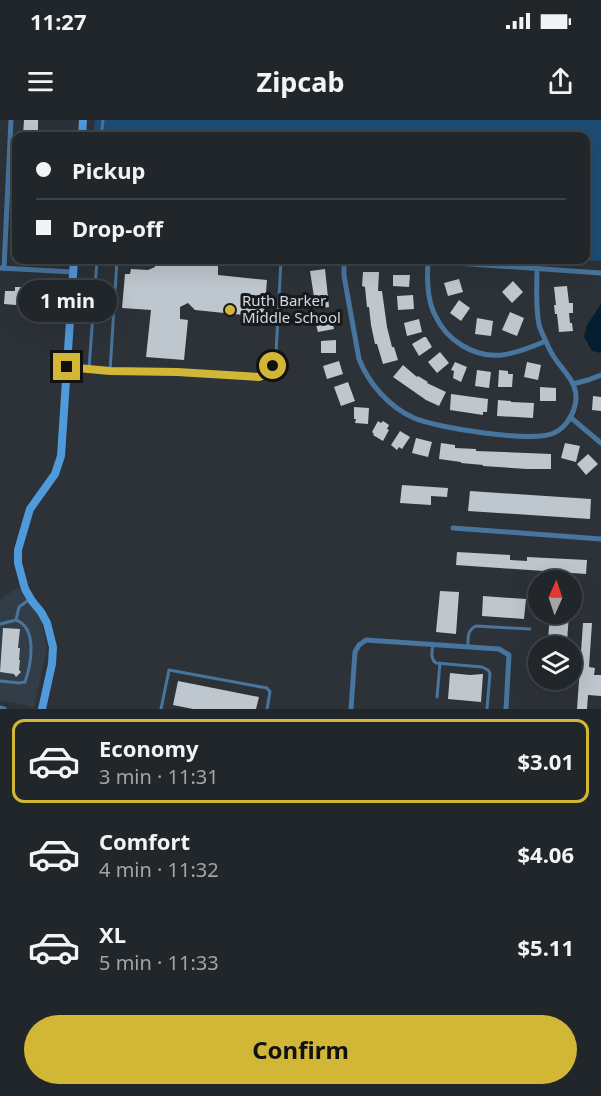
<!DOCTYPE html>
<html lang="en">
<head>
<meta charset="utf-8">
<style>
	:root { --surface:#21262a; --page:#292e32; --text:#f1f3f6; --muted:#a2a5a8; --line:#3e4347; --accent:#d2b736 }
	body { margin:0; font-family:"Noto Sans",sans-serif; background:var(--page); color:var(--text); height:100vh; display:flex; flex-direction:column; font-size:22px; white-space:nowrap }
	* { box-sizing:border-box; margin:0 }
	p { font-size:20px; color:var(--muted) }
	.icon { flex:none; width:33px; height:33px; fill:none; stroke:currentColor; stroke-width:2; stroke-linecap:round; stroke-linejoin:round }
	.map { position:relative; height:589px; overflow:hidden }
	.details { display:flex; flex-direction:column; background:var(--surface); flex:1 }
	.details>* { flex:none }
	.hud { position:absolute; left:12px; top:12px; width:578px; height:132px; border-radius:12px; box-shadow:0 6px 24px #0002,0 0 0 2px var(--line); display:grid; align-content:center; height:132px; padding:0 24px; background:var(--surface) }
	.needle { width:39px; rotate:3deg }
	.buttons { position:absolute; left:528px; top:450px; display:grid; gap:12px }
	.buttons a { display:grid; place-items:center; width:54px; height:54px; border-radius:50%; background:var(--surface); box-shadow:0 6px 24px #0002,0 0 0 2px var(--line); font-size:30px }
	.end { position:absolute; width:27px; height:27px; margin:-14px; border:8px solid #d2b736; background:#111; box-shadow:0 0 0 3px #111 }
	.from { border-radius:50% }
	.bubble { position:absolute; height:42px; border-radius:21px; background:var(--surface); box-shadow:0 6px 24px #0002,0 0 0 2px var(--line); font-size:20px; font-weight:700; line-height:42px; text-align:center }
	.hud b { display:flex; align-items:center; gap:21px; height:57px; font-size:22px }
	.hud b+b { border-top:2px solid var(--line) }
	.hud i { width:15px; height:15px; background:var(--text) }
	ul { padding:10px 0 0; list-style:none }
	li { display:flex; align-items:center; gap:18px; height:84px; margin:0 12px 9px; padding:0 12px; border:3px solid transparent; border-radius:12px }
	li div { flex:1 }
	li b { display:block; font-size:22px }
	li em { font-style:normal; font-weight:700 }
	li.on { border-color:var(--accent) }
	li>.icon { width:54px; height:54px; stroke-width:1.5 }
	.action { display:flex; gap:12px; margin-top:auto; padding:12px 24px }
	.action a { flex:1; height:69px; border-radius:36px; background:var(--accent); color:#111; font-size:24px; font-weight:700; line-height:69px; text-align:center }
	.status { display:flex; justify-content:space-between; align-items:center; height:42px; padding:0 30px; background:var(--surface); direction:ltr }
	.status svg { height:16px; fill:currentColor }
	header { display:flex; justify-content:space-between; align-items:center; height:78px; padding:0 24px; background:var(--surface); font-size:27px; font-weight:700 }
	.map>svg:first-child { display:block }
	.built { fill:#323d48 }
	.green { fill:#1d4d74 }
	.water { fill:#071e31 }
	.building { fill:#bec6ce }
	.lines { fill:none; stroke-linecap:round; stroke-linejoin:round }
	.lane { stroke:#48759d; stroke-width:3 }
	.street { stroke:#48759d; stroke-width:5 }
	.secondary { stroke:#4f9ada; stroke-width:8 }
	.route { stroke:#d2b736; stroke-width:8 }
	.poi-dot { fill:#d2b736; stroke:#171a1c; stroke-width:2 }
	.labels { text-anchor:middle; stroke-width:6; stroke-linejoin:round; paint-order:stroke }
	.poi-label { font-size:15px; fill:#d5d9dd; stroke:#171a1c; text-anchor:start }
</style>
</head>
<body>
<div class="status"><b>11:27</b><svg viewBox="0 0 49 12"><path d="M0 12V9h3v3zM5 12V6h3v6zM10 12V3h3v9zM15 12V0h3v12zM26 1h20v11H26zM47 4h2v5h-2z"/></svg></div>
<header><svg class="icon" aria-label="menu" viewBox="0 0 24 24"><path d="M4 6h16M4 12h16M4 18h16"/></svg>Zipcab<svg class="icon" aria-label="share" viewBox="0 0 24 24"><path d="M12 15V3M7 8l5-5 5 5M5 13v7h14v-7"/></svg></header>
<div class="map">
<svg width="601" height="589" viewBox="0 0 601 589">
	<rect width="100%" height="100%" fill="#2c3238"/>
	<path class="built" d="M18 467 40 497 47 528 34 587 0 580V480Z"/>
	<path class="green" d="M95 0H601V141L578 140H585V16H93Z"/>
	<path class="water" d="M601 184V233L592 231 584 217 587 205Z"/>
	<g class="building">
		<path d="M24 0H38V16H23Z"/>
		<path d="M155 140H196L218 143V155L267 160 264 197 195 190 188 183 180 187V199L188 200 184 240 146 237 151 190 122 188 125 154H130L131 149 148 150 155 147Z"/>
		<path d="M325 149 329 187 314 189 312 178 314 177 310 151Z"/>
		<path d="M363 152H379L378 171H382L387 207 392 227H394L398 240 383 244 377 224H375L371 205 369 187H367L365 167 362 166Z"/>
		<path d="M393 155H410L409 167 393 166Z"/>
		<path d="M459 159 463 172 448 176 444 163Z"/>
		<path d="M513 161 523 172 512 183 502 172Z"/>
		<path d="M567 166 569 183H573V193H569L570 203H572L573 211 559 212 557 194H555L554 185H556L554 167Z"/>
		<path d="M15 167H24L23 176 18 175 16 185 4 184 5 171H15Z"/>
		<path d="M413 175 414 189 398 190 397 176Z"/>
		<path d="M459 180 470 188 461 201 450 193Z"/>
		<path d="M510 192 524 198 517 216 502 210Z"/>
		<path d="M331 197 334 209 318 212 315 201Z"/>
		<path d="M477 198 493 201 491 216 475 214Z"/>
		<path d="M419 199 422 212 407 216 404 203Z"/>
		<path d="M424 217H426L432 227 419 236 412 224Z"/>
		<path d="M336 220V233H321V221Z"/>
		<path d="M440 232 449 243 437 253 428 242Z"/>
		<path d="M339 241 343 254 327 259 323 246Z"/>
		<path d="M455 242 467 247 461 262 453 258 454 251 451 250Z"/>
		<path d="M527 242 541 245 538 260 524 257Z"/>
		<path d="M403 245 417 257 418 256 428 262 427 263 446 272 439 286 426 280 393 257Z"/>
		<path d="M477 250 491 252 489 268 475 266Z"/>
		<path d="M499 250 508 251V254H513L512 267H498Z"/>
		<path d="M348 262 355 281 341 286 334 267Z"/>
		<path d="M540 267 556 268V281H540Z"/>
		<path d="M451 274 488 279 487 292H483V295L450 290Z"/>
		<path d="M593 276 601 277V291L592 290Z"/>
		<path d="M498 280 511 281V282L534 283 533 298 497 296Z"/>
		<path d="M354 287 369 288 368 304 355 303 356 299H354Z"/>
		<path d="M378 301 381 303 383 301 389 305 387 309 389 310 383 321 373 315 374 314 372 312Z"/>
		<path d="M400 311 410 317 402 329 399 327 397 330 391 325Z"/>
		<path d="M416 318 432 322 428 337 412 333Z"/>
		<path d="M441 323 455 325V328L476 329V331L551 334V349H527L483 346V345L461 343V342L439 339Z"/>
		<path d="M565 323 580 326 576 342 561 338Z"/>
		<path d="M588 334 598 344 586 355 577 344Z"/>
		<path d="M402 365 448 368 447 377 431 376V385L400 383Z"/>
		<path d="M470 371 591 379 590 399 468 391Z"/>
		<path d="M457 432 510 435V440L527 441V437L587 440 586 454 456 445Z"/>
		<path d="M440 471 459 472 456 514 436 512Z"/>
		<path d="M483 476 526 479 524 499 482 496Z"/>
		<path d="M550 494H569L567 522 548 520Z"/>
		<path d="M583 503H592L589 547 595 548 594 555H601V576L588 575 587 589H577Z"/>
		<path d="M3 508 20 509 18 528H20L19 540H20L19 550 21 552 16 557 14 554 0 552Z"/>
		<path d="M450 553 470 555 483 554 481 582 448 579Z"/>
		<path d="M178 561 259 577 256 589H193L173 585Z"/>
	</g>
	<g class="lines">
		<g class="lane">
			<path d="M101 16 103 0"/>
			<path d="M117 145 125 140"/>
			<path d="M73 189 114 192"/>
			<path d="M69 247 110 251 117 140"/>
			<path d="M89 248 97 140"/>
			<path d="M110 251 177 252 259 257 269 253 276 233 281 140"/>
			<path d="M0 504 16 500"/>
			<path d="M433 524C432 531 430 539 436 543L482 547 488 550 490 553 487 589"/>
			<path d="M468 527C468 518 467 510 476 506L530 509"/>
			<path d="M0 561 19 563 25 562C31 545 38 508 16 500L19 487 30 479"/>
			<path d="M437 577 440 543"/>
			<path d="M161 589 169 550 267 568 270 572 267 589"/>
		</g>
		<g class="street">
			<path d="M344 140V156L359 239C369 264 389 287 414 298 437 308 532 323 554 313 563 309 571 299 574 289 582 265 565 254 554 237 548 228 544 217 540 208 535 192 537 165 537 148"/>
			<path d="M412 140 601 153"/>
			<path d="M428 141C427 157 427 180 435 195 446 220 474 238 502 235 517 233 532 227 546 221"/>
			<path d="M0 148 73 152"/>
			<path d="M4 148 11 0"/>
			<path d="M573 264 588 260 601 255"/>
			<path d="M570 297 601 323"/>
			<path d="M453 408 601 419"/>
			<path d="M0 588 4 589"/>
			<path d="M351 589 355 532 359 525 366 520 499 529 509 535 506 589"/>
		</g>
		<g class="secondary">
			<path d="M82 16 83 0"/>
			<path d="M42 589 52 544 53 527 47 503 41 492 32 481 25 469 18 443V430L30 389 55 354 61 336 74 140"/>
		</g>
	</g>
	<g class="lines">
		<path class="route" d="M67 247 110 251 177 252 259 257 269 253 273 246"/>
	</g>
	<circle class="poi-dot" cx="230" cy="190" r="6"/>
	<g class="labels">
		<g class="poi-label">
			<text x="242" y="186">Ruth Barker<tspan x="242" dy="17">Middle School</tspan></text>
		</g>
	</g>
</svg>
<div class="buttons">
<a><svg class="needle" viewBox="-14 -14 28 28"><path d="M0-13l5 13h-10z" fill="#e53935"/><path d="M0 13l5-13h-10z" fill="#a2a5a8"/></svg></a>
<a><svg class="icon" aria-label="layers" viewBox="0 0 24 24"><path d="M12 4l9 5-9 5-9-5zM3 14l9 5 9-5"/></svg></a>
</div>
<i class="end from" style="left:273px;top:246px"></i>
<i class="end" style="left:67px;top:247px"></i>
<div class="bubble" style="left:18px;top:160px;width:99px">1 min</div>
<div class="hud">
<b><i class="from"></i>Pickup</b>
<b><i></i>Drop-off</b>
</div>
</div>
<section class="details">
<ul>
<li class="on"><svg class="icon" aria-label="car" viewBox="0 0 24 24"><path d="M5 17H2v-5l4-1 3-4h7l3 4 3 1v5h-3M9 17h6M6 11h13"/><circle cx="7" cy="17" r="2"/><circle cx="17" cy="17" r="2"/></svg><div><b>Economy</b><p>3 min · 11:31</p></div><em>$3.01</em></li>
<li><svg class="icon" aria-label="car" viewBox="0 0 24 24"><path d="M5 17H2v-5l4-1 3-4h7l3 4 3 1v5h-3M9 17h6M6 11h13"/><circle cx="7" cy="17" r="2"/><circle cx="17" cy="17" r="2"/></svg><div><b>Comfort</b><p>4 min · 11:32</p></div><em>$4.06</em></li>
<li><svg class="icon" aria-label="car" viewBox="0 0 24 24"><path d="M5 17H2v-5l4-1 3-4h7l3 4 3 1v5h-3M9 17h6M6 11h13"/><circle cx="7" cy="17" r="2"/><circle cx="17" cy="17" r="2"/></svg><div><b>XL</b><p>5 min · 11:33</p></div><em>$5.11</em></li>
</ul>
<div class="action"><a>Confirm</a></div>
</section>
</body>
</html>
